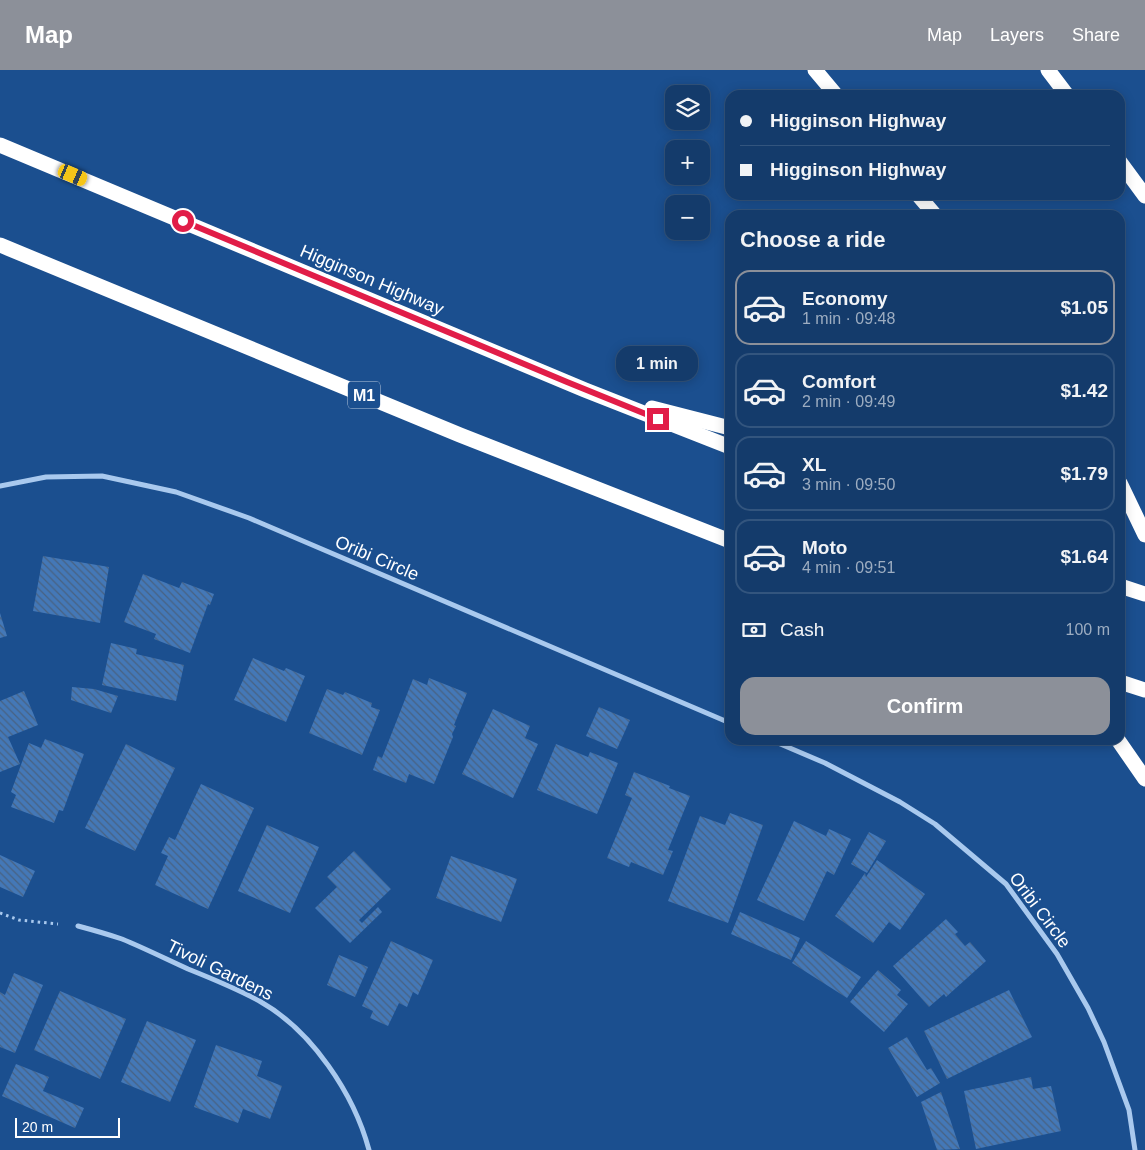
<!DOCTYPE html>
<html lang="en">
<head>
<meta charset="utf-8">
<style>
	:root { --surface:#143b6b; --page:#214673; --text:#f1f3f6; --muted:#9dadc1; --line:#33557e; --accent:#8c9099 }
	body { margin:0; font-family:Helvetica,sans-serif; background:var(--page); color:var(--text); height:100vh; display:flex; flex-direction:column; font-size:19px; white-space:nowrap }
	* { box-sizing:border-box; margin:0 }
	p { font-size:16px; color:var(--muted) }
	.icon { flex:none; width:28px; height:28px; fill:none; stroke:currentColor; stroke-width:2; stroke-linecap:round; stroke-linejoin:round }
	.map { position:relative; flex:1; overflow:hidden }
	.side { position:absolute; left:725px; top:140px; width:400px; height:535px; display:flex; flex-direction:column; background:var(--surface); border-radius:15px; box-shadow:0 2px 12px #0003,0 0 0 1px var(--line) }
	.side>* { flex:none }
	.top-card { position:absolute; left:725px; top:20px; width:400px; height:110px; border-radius:15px; box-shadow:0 2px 12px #0003,0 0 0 1px var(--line); display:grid; align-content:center; height:110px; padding:0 15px; background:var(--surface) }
	.fabs { position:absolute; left:665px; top:15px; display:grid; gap:10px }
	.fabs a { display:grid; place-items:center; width:45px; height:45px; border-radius:10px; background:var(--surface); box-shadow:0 2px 12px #0003,0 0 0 1px var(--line); font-size:25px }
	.scale { position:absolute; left:15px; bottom:12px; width:105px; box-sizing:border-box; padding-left:5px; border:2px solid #fff; border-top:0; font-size:14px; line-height:18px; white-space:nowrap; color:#fff; -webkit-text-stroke:4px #1b4f8f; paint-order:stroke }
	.end { position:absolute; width:22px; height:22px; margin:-11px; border:6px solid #e11d48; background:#fff; box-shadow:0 0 0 2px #fff }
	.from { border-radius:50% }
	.bubble { position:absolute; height:35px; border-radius:15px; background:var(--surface); box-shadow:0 2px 12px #0003,0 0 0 1px var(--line); font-size:16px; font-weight:700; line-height:35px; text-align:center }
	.car { position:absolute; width:15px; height:30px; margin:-15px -8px; border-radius:6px; box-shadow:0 0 4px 1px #0007; background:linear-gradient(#f5c518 24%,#345 0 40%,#f5c518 0 76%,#345 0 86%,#f5c518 0) }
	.top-card b { display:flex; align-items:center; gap:18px; height:48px; font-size:19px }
	.top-card b+b { border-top:1px solid var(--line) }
	.top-card i { width:12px; height:12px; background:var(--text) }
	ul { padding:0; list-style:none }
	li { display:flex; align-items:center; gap:15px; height:75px; margin:0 10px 8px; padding:0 5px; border:2px solid var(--line); border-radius:15px }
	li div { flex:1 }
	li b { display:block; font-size:19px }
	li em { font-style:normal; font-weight:700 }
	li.current { border-color:var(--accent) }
	li>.icon { width:45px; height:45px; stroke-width:1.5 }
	h2 { padding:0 15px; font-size:22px; line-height:60px }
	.pay { display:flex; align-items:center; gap:12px; height:55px; padding:0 15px; font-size:19px }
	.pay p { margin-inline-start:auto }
	.primary-button { display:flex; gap:10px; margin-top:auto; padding:10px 15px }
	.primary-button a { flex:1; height:58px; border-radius:15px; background:var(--accent); color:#fff; font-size:20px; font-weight:700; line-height:58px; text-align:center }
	header { display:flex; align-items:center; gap:30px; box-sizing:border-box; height:70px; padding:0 25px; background:var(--accent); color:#fff }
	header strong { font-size:24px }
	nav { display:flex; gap:28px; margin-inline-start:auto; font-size:18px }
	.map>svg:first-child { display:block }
	.building { fill:url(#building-back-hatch) }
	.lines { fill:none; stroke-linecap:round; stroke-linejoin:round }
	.path { stroke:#a9c9ee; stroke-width:3; stroke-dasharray:2.5 4; stroke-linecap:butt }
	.street { stroke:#a9c9ee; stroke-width:5 }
	.highway { stroke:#fff; stroke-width:15 }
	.route { stroke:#e11d48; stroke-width:6 }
	.labels { text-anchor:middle; stroke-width:4; stroke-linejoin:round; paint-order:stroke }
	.shield { fill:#1b4f8f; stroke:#bbcadd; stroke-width:1 }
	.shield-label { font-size:16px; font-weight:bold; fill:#fff }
	.street-label { font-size:18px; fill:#fff; stroke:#1b4f8f }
</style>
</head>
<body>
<header>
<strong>Map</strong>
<nav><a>Map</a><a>Layers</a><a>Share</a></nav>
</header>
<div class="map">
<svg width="1145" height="1080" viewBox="0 0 1145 1080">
	<defs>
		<pattern id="building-back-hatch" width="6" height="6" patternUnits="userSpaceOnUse" patternTransform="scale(1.25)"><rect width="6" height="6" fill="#4478b7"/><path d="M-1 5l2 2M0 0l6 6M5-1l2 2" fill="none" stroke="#486282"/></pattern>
	</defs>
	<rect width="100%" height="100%" fill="#1b4f8f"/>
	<g class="building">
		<path d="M43 486 109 497 100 553 33 541Z"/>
		<path d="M143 504 179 518 182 512 214 524 210 535 208 534 190 583 154 569 156 564 124 552Z"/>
		<path d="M0 543 7 566 0 568Z"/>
		<path d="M111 573 137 579 136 584 184 595 176 631 102 615Z"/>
		<path d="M253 588 284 601 286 598 305 606 286 652 234 630Z"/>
		<path d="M429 608 467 623 454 655 456 656 452 664 453 667 434 714 409 704 406 713 373 700 378 686 382 688 413 609 427 615Z"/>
		<path d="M72 617 94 619 118 626 111 643 71 630Z"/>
		<path d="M327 619 343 625 345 622 372 633 371 637 380 640 362 685 309 663Z"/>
		<path d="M24 621 38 655 8 667 20 694 0 702V631Z"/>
		<path d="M599 637 630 650 617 679 586 666Z"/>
		<path d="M493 639 530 656 525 668 538 674 513 728 462 704Z"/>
		<path d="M45 669 84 684 63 741 59 740 54 753 11 737 16 725 11 722 29 673 41 678Z"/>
		<path d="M126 674 175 698 135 781 85 758Z"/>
		<path d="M556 674 588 687 590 682 618 693 597 744 537 720Z"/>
		<path d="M634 702 670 716 669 718 690 726 668 780 673 781 663 805 631 792 629 797 607 788 632 728 625 725Z"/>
		<path d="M201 714 254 738 208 839 155 815 168 786 161 783 169 767 175 770Z"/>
		<path d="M730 743 763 755 728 853 668 831 700 746 725 755Z"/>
		<path d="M794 751 826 766 829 759 851 769 834 805 827 801 804 851 757 830Z"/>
		<path d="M267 755 319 777 290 843 238 821Z"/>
		<path d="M869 762 886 771 867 803 851 794Z"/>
		<path d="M354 781 391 819 359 850 362 853 378 837 382 842 350 873 315 838 337 817 327 807Z"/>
		<path d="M0 785 35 801 23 827 0 817Z"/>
		<path d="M451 786 517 809 501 852 436 828Z"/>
		<path d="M877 790 925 824 900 860 889 852 873 873 835 846 865 803 866 807Z"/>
		<path d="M740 842 800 868 791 890 731 864Z"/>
		<path d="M946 849 958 862 955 864 965 876 970 872 986 891 946 927 944 924 929 937 893 896Z"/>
		<path d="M391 871 433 890 418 925 413 922 407 937 399 933 388 956 370 948 373 941 362 936Z"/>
		<path d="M806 871 861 907 847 928 792 893Z"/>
		<path d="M339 885 368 897 355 927 327 915Z"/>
		<path d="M878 900 901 920 897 925 908 934 884 962 850 932Z"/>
		<path d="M14 903 43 915 15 983 0 977V922L5 925Z"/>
		<path d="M1009 920 1032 967 947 1009 924 961Z"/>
		<path d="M60 921 126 949 100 1009 34 980Z"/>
		<path d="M147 951 196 970 170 1032 121 1012Z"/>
		<path d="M907 967 927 1000 931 998 940 1013 917 1027 888 978Z"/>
		<path d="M216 975 262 991 257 1006 282 1016 270 1049 243 1039 238 1053 194 1037Z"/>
		<path d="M16 994 49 1007 43 1021 84 1038 75 1058 2 1026Z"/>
		<path d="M1031 1007 1033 1019 1051 1016 1061 1061 976 1079 964 1021Z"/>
		<path d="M941 1022 960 1079 937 1080 921 1032Z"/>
	</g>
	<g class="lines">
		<path class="path" d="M0 843 19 850 58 854"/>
		<g class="street">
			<path d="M0 416 46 407 102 406 176 422 249 448 730 653"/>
			<path d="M771 670 825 693 900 732 935 754 1006 814 1057 884 1088 938 1104 972 1129 1040 1135 1080"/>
			<path d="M78 856C93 860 107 864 122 869 144 878 166 889 188 899 213 909 238 919 261 932 312 961 354 1024 369 1080"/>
		</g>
		<g class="highway">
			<path d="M815 0 836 25"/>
			<path d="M1048 0 1067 25"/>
			<path d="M0 75 585 320 730 377"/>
			<path d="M1120 92 1145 126"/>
			<path d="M918 125 935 145"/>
			<path d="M0 175 460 365 730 471"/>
			<path d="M652 338 730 358"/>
			<path d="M1120 413 1145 465"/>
			<path d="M1120 516 1145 524"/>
			<path d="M1120 612 1145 620"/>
			<path d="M1118 670 1145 709"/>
		</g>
	</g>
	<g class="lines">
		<path class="route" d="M183 151 567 312 658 349"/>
	</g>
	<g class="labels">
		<rect class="shield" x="348" y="311.5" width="32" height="27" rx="4"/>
		<g class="shield-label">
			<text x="364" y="331">M1</text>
		</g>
		<g class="street-label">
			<text transform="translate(372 210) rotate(23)" y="6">Higginson Highway</text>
			<text transform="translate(377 488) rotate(23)" y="6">Oribi Circle</text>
			<text transform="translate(1040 840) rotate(53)" y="6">Oribi Circle</text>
			<text transform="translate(220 900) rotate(26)" y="6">Tivoli Gardens</text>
		</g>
	</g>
</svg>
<div class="fabs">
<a><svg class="icon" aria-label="layers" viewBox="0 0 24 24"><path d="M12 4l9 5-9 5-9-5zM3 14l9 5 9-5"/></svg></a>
<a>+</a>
<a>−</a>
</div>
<div class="scale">20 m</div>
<i class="end from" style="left:183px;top:151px"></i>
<i class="end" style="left:658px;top:349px"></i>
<div class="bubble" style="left:616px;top:276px;width:82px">1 min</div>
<i class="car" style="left:73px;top:105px;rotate:113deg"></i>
<div class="top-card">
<b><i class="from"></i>Higginson Highway</b>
<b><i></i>Higginson Highway</b>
</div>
<section class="side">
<h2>Choose a ride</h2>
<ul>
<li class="current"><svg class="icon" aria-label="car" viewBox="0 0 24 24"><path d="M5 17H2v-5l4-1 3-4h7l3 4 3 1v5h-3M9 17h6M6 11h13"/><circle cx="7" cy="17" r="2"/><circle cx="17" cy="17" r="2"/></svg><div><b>Economy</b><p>1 min · 09:48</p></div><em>$1.05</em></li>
<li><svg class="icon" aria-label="car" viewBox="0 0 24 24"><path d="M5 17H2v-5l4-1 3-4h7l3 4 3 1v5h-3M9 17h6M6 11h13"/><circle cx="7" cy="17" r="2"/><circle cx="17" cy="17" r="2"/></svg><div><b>Comfort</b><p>2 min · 09:49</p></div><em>$1.42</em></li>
<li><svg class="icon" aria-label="car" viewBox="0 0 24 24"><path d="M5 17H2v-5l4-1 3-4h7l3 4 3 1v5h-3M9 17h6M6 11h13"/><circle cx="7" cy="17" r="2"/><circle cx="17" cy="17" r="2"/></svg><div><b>XL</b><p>3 min · 09:50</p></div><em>$1.79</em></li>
<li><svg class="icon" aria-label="car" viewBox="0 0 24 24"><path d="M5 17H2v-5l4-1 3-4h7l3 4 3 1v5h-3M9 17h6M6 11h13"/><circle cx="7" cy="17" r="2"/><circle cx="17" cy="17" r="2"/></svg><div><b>Moto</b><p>4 min · 09:51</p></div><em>$1.64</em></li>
</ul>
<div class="pay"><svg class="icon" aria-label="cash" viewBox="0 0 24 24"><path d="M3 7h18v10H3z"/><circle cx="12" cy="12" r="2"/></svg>Cash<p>100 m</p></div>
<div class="primary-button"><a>Confirm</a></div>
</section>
</div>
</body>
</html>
